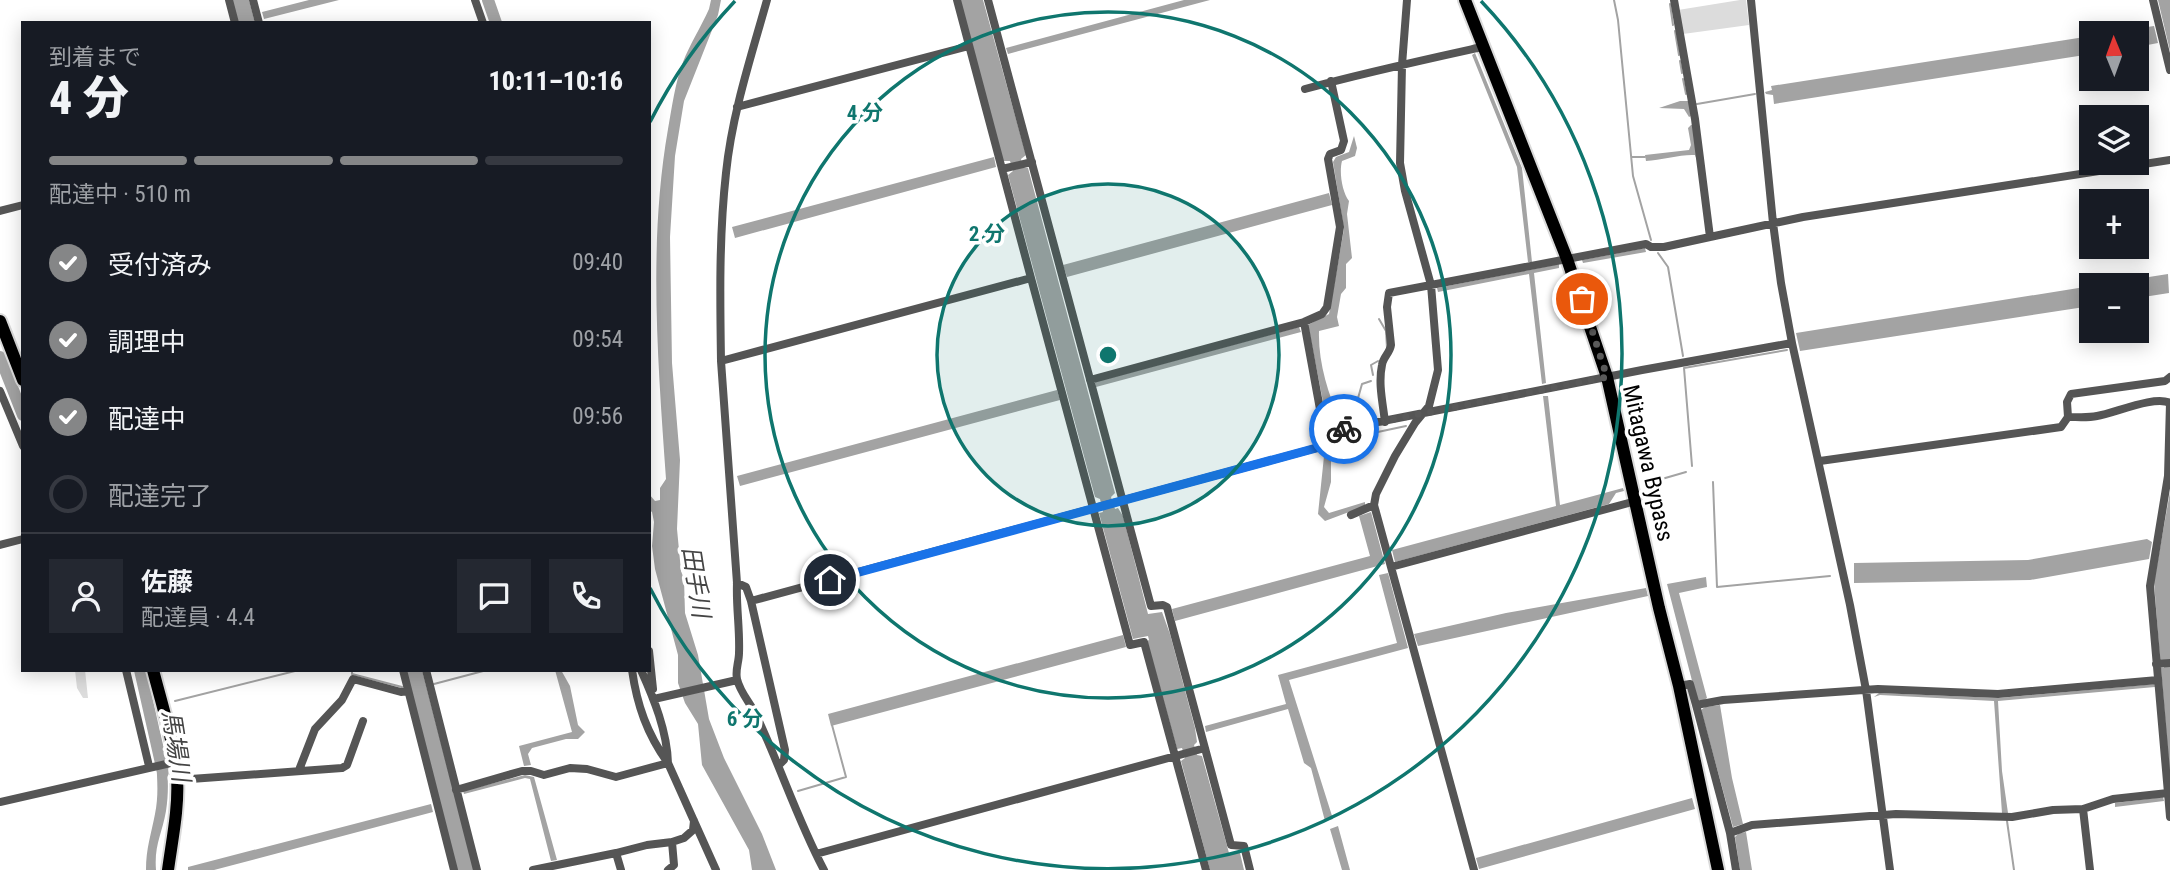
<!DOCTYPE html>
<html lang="ja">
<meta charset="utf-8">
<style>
:root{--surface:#171b24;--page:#242831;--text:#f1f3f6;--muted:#9ea1a6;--line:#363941;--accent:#858687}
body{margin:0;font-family:"Roboto Condensed","Noto Sans JP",sans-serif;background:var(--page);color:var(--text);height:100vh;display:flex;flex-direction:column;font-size:26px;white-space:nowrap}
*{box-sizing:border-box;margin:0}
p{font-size:23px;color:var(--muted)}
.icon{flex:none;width:38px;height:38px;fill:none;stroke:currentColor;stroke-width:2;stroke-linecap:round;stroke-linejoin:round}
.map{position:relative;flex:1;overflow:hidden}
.side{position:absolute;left:21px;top:21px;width:630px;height:651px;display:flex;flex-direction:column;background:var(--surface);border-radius:0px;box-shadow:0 4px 18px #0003}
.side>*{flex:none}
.needle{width:46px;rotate:359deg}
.controls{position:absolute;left:2079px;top:21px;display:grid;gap:14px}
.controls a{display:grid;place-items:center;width:70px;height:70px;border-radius:0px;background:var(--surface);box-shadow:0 4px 18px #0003;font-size:35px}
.pin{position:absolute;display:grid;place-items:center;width:60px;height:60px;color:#fff;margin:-30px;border:4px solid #fff;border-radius:50%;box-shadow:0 2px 7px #0007}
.courier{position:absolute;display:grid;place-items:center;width:70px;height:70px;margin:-35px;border:5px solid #1a73e8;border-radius:50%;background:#fff;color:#222;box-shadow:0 2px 9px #0007}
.summary em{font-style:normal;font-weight:800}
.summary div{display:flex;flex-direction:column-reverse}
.summary{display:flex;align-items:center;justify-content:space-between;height:119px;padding:0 28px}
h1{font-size:46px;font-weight:800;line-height:52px}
.bar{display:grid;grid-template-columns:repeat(4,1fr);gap:10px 7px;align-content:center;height:84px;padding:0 28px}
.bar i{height:9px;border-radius:5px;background:var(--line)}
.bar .active{background:var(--accent)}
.bar p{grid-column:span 4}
.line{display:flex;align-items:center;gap:18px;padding:0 28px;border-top:2px solid var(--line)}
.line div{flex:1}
.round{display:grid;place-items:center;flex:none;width:74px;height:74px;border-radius:0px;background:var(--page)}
ol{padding:0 28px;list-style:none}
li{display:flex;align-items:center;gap:21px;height:77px}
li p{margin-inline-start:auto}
li .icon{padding:7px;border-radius:50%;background:var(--accent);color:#fff;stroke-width:4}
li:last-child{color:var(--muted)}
li i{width:38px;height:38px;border:4px solid var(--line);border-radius:50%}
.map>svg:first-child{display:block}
.green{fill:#dcdcdc}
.water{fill:#a3a3a3}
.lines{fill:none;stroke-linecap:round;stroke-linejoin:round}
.stream{stroke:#a3a3a3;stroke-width:2}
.river{stroke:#a3a3a3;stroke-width:12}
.highway-casing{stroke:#dbdbdb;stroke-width:16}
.minor{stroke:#555;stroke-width:8}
.highway{stroke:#000;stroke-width:12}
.done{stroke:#595959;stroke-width:7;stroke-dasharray:0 12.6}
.route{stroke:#1a73e8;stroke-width:9}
.ring{fill:none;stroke:#0f766e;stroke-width:3.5}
.labels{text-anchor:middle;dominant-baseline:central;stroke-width:7;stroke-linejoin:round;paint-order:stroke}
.street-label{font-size:23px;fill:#000;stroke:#fff}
.water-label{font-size:24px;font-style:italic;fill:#444;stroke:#fff}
.centre{fill:#0f766e;stroke:#fff;stroke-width:3.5}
.ring-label{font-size:21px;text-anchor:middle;font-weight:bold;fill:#0f766e;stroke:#fff;stroke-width:7;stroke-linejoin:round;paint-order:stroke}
</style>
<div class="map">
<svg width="2170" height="870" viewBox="0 0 2170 870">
<rect width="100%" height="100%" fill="#fff"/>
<path class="green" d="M1740,0H1746L1749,25L1683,34L1678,10Z
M75,670H85L88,698H83L77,688Z"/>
<path class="water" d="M232,0H249L255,23H238Z
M309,0H339L264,19L262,12Z
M711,0H721L718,15L684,101L675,156L670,237L672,363L680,460L677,529L681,571L684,579L685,613L698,655L709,719L724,758L762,834L776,870H752L749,850L702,765L698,724L685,703L678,683V655L655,569L652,546L654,522L652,512L649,510V494L655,501L660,500V488L666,479C658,363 648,244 668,129C672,107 675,83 683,62C690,44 701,27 709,9Z
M960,0H983L1026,155L1021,159L1023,168H1028L1115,493L1111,497L1115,509L1118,508L1123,516L1148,614L1162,612L1170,634L1195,728L1197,742L1194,745L1197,755L1202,756L1229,853H1240L1244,870H1210L1181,761L1185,758L1182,748L1177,749L1147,641L1149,640L1148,636L1133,639L1099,513L1103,512L1100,499L1095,497L1008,175L1013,171L1010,161H1003Z
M1184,0H1210L1008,54L1006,48Z
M2158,0H2170V51Z
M2154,26L2158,43L2137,47V33H2107Z
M2091,36V54L1774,104L1773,95L1766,94L1765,92L1772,90L1771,86Z
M1475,53L1522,168L1532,262H1528L1517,167L1472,55Z
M1680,101H1689L1691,116L1689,117L1684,109L1659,108Z
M1691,125H1693L1698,163L1695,155C1682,154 1661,160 1646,161L1645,155L1689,150L1691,145L1688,128Z
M1354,136L1357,148L1355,156L1342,161C1339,172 1342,192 1349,201L1347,214L1352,258L1346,264V288L1341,294L1337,317L1339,326L1319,331C1318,362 1328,393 1340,421L1347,423L1328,427L1308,325L1329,314L1344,229L1333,162L1336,157L1349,152Z
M994,157L996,167L735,238L732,227Z
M1329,193L1332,205L1067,277L1063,265Z
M1645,248L1646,252L1583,263L1582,260Z
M1559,264V268L1534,273L1546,383L1542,384L1529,274L1438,292L1437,288Z
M2168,274L2169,293L2137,298V285H2098Z
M2091,286V306L1800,351L1796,333Z
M1299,327L1301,332L1096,387L1095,382Z
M1057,390L1060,400L740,486L737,476Z
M1543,396H1548L1560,505L1623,488L1624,491L1616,493L1609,504L1395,562L1392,550L1556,506Z
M1336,435L1331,450V482L1324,507L1329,513L1365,502V506L1325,521L1318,514L1326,437Z
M2170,492V779L2161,668H2164L2163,660H2160L2154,582Z
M1371,512L1385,564L1175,621L1172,609L1370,556L1359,516Z
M2147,539L2152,542L2149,559L2030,580L1854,583V563L2028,560Z
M1388,573L1408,648L1289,680L1333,819L1325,821L1311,768L1304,763L1288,709L1206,732L1205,726L1286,704L1278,675L1397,643L1379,575Z
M1706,577L1707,587L1679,593L1707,698L1703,701L1697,700L1667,584Z
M1646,588L1648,596L1418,646L1414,634L1506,613Z
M1123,635L1126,647L831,726L828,714Z
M406,670H422L474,870H457Z
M555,670H561L570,686L578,725L585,732L578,739H566L532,748L528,754L531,765L524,766L519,746L572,732Z
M2155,684V687L1998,701L2002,771L2008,813H2002L1994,701L1880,695L1874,697L1879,693L1999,698Z
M1720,705L1732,778L1743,824L1733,827L1701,710L1705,707Z
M166,756C168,775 169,792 166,811C162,834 154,845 156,870H146C146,848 151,835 155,814C159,795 157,777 156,758Z
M525,775L534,777L557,860L551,861L530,779L525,778L464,794L463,791Z
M2163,797L2164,801L2115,807V803Z
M1692,798L1695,809L1479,869L1476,858Z
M431,804L433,812L214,870H188V867Z
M1338,826L1350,870H1342L1330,829Z
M1746,832L1752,870H1740L1735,837L1739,833Z"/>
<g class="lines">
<path class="stream" d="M1614,0L1618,20L1633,176L1651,240
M1670,4L1673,25
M1675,31L1679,55
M1680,61L1682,73
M1683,79L1686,94
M1697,104L1755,94
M1632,157H1645
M1658,253L1668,267L1683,356
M1379,319L1386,331L1387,348
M1373,375L1371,365L1378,361
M1353,416L1362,384L1371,381
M1355,431L1359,436L1406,426
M1692,466L1684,368L1787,350
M1713,482L1717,587L1830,576
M1648,483L1686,472
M352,670V674L402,687
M434,684L487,670
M175,701L299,670
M798,791L846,777L832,725
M2007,821L2014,870"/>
<path class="river" d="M488,0L496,23
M0,357L23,415
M140,670L163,772"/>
<defs>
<path id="highway" d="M1465,0L1567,259L1607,377L1659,608L1679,686L1718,870
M0,321L23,380
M153,670C162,705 174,742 177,777C179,808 172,840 168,870"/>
</defs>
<use href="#highway" class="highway-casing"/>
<path class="minor" d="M229,0L235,23
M253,0L259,23
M475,0L483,23
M957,0L1002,169
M988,0L1151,606L1163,605L1167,607L1231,845L1244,846L1250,870
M1407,0L1402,65L1400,163L1405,191L1431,285L1438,370L1429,406L1415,423L1395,456L1376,494L1374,505L1474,870
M1674,0L1695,119L1710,237L1803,217L2170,160
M1751,0L1773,223L1781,283L1792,343L1850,605L1866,690L1890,870
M2153,0L2170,70
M1305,89C1363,73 1423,60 1482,47
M737,107L969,46
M0,211L23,205
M1031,278L1130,645L1144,642L1206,870
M1304,322L1322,420V433
M721,361C720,298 719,236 726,173C732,114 751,57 767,0
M1090,380L1304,322L1322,314L1327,307L1340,227L1328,159L1330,154L1341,150L1344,141L1331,81
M0,391L23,446
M1385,422C1383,404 1378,384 1382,365C1383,357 1390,353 1391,345L1387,307L1389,293L1646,244L1651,247H1664L1710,237
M1820,461L2061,427L2068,417L2067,402L2071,394L2165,381L2170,377
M1351,515L1374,505
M0,545L23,539
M1391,567L1636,501
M737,583L746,587L751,601L785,750L784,760L779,765
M751,601L1320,447L1322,433L1642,370L1792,343
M649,651L653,689
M2156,664L2170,663
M126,670L149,766
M403,670L454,870
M426,670L477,870
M641,670C654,699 667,731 668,763L716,870
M1679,686L1690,684L1696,705L1723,700L1878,689L1998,694L2158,680
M654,699L737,680
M1696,705L1730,833
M299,770L315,729L342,700L353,679L401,692L408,691
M177,780L342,768L347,765L363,721
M456,790L522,771H531L544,775L570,768L587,769L616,777L668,763C647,734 637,705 632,670
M2168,793L2170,817
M0,802L175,762
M2083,809L2090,870
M816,854L1205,748
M533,870L616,853
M621,870L616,853L647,845L672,842L684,838L693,830L694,821
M668,870L674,865L672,842
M824,870C798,821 781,768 757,717C752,705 740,693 737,679C735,670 739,662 739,653C740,629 736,607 737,583L721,361L1031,278L1002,169L1032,162
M1736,870L1730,833L1752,825L1896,814L2012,817L2053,810L2083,809L2113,799L2168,793L2150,586L2168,476L2170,403C2155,395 2115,413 2097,416C2088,418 2078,417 2068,417"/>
<use href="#highway" class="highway"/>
</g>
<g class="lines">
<path class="done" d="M1344,429L1607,377L1582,299"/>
<path class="route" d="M830,580L1320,447L1322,433L1344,429"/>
</g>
<circle cx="1108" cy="355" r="171" fill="#0f766e" fill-opacity=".12"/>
<g class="ring">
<circle cx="1108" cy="355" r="171"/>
<circle cx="1108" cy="355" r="343"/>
<path d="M650 122A514 514 0 0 1 735 1M1481 1A514 514 0 1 1 650 588"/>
</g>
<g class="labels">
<g class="street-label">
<text transform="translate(1648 463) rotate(77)">Mitagawa Bypass</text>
</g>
<g class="water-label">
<text transform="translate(696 582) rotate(81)">田手川</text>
<text transform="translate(176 746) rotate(81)">馬場川</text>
</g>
</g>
<circle cx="1108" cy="355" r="10" class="centre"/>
<g class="ring-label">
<text x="865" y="120">4 分</text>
<text x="987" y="241">2 分</text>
<text x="745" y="726">6 分</text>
</g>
</svg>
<div class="controls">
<a><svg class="needle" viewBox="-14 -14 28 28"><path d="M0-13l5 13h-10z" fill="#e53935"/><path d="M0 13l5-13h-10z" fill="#9ea1a6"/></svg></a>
<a><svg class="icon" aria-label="layers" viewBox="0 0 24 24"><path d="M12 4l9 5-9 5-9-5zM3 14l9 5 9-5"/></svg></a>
<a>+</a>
<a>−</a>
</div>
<div class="pin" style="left:1582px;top:299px;background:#ea580c"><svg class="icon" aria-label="bag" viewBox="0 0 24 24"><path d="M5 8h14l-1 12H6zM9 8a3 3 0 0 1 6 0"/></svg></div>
<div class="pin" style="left:830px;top:580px;background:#1f2937"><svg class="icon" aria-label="home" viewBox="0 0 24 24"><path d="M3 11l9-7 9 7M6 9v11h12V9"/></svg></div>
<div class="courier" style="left:1344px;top:429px"><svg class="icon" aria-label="bike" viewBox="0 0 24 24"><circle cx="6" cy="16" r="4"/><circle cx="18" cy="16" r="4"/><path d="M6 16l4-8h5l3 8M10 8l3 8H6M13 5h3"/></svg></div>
<section class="side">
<div class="summary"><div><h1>4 分</h1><p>到着まで</p></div><em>10:11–10:16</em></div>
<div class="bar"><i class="active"></i><i class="active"></i><i class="active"></i><i></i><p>配達中 · 510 m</p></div>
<ol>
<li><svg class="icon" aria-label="check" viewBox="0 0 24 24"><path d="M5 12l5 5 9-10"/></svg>受付済み<p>09:40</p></li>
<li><svg class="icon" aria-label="check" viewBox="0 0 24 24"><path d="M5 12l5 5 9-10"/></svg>調理中<p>09:54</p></li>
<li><svg class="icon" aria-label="check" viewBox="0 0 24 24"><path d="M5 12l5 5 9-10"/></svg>配達中<p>09:56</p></li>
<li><i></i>配達完了</li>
</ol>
<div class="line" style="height:126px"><a class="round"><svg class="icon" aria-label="person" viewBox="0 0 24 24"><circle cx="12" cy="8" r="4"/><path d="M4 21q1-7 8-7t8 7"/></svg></a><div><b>佐藤</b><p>配達員 · 4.4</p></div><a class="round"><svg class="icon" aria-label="chat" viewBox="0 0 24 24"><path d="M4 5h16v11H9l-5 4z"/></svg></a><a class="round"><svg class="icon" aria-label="phone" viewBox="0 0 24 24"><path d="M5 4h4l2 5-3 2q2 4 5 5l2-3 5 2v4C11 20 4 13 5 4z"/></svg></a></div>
</section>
</div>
